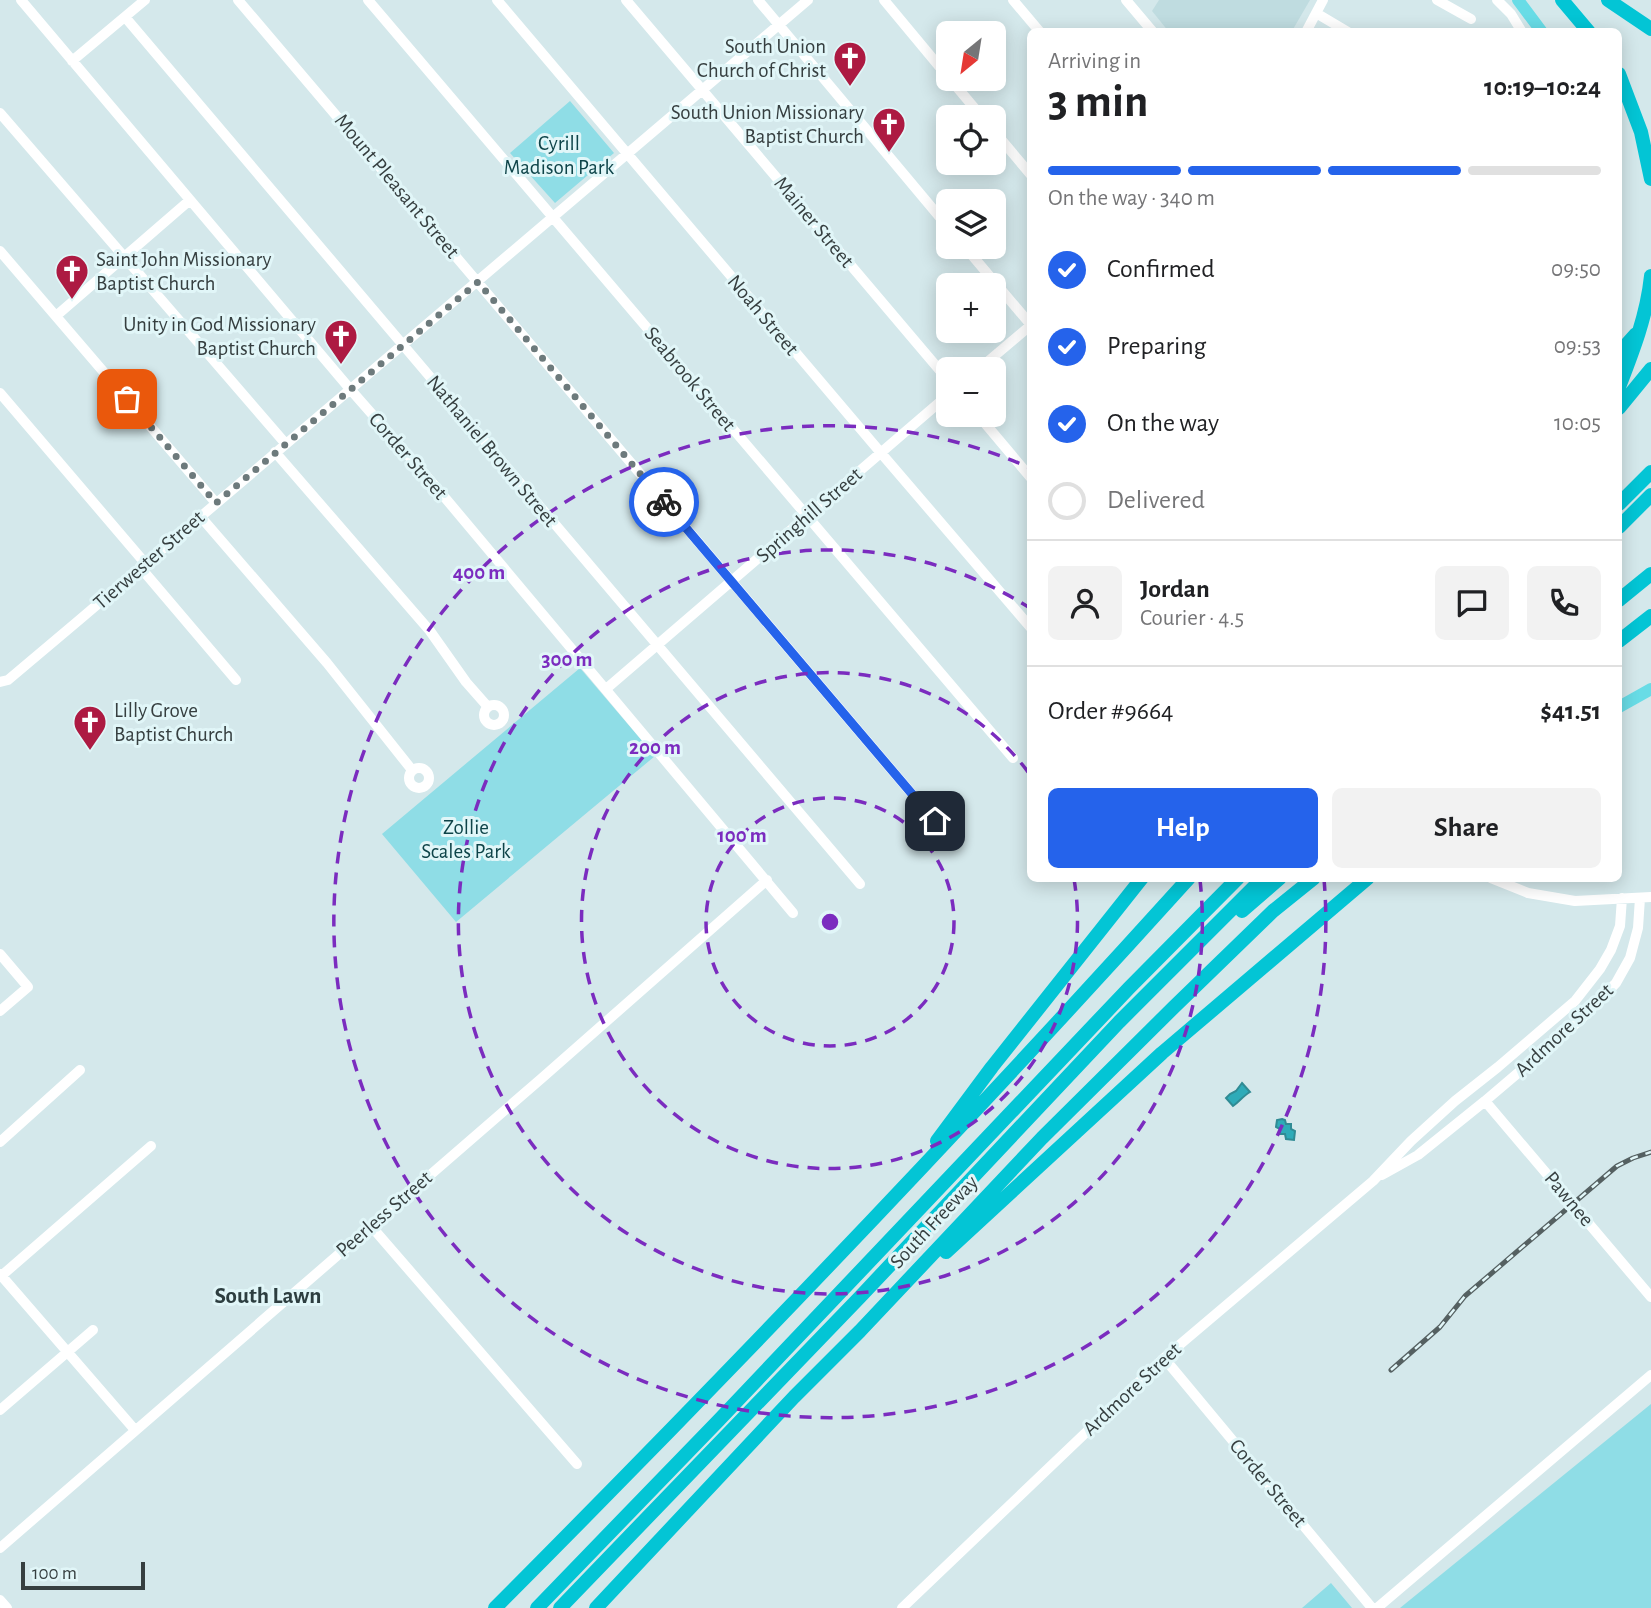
<!DOCTYPE html>
<meta charset="utf-8">
<style>
:root{--surface:#fff;--page:#f2f2f2;--text:#202124;--muted:#757577;--line:#e0e0e0;--accent:#2563eb}
body{margin:0;font-family:"Alegreya Sans",sans-serif;background:var(--page);color:var(--text);height:100vh;display:flex;flex-direction:column;font-size:26px;white-space:nowrap}
*{box-sizing:border-box;margin:0}
p{font-size:23px;color:var(--muted)}
.icon{flex:none;width:38px;height:38px;fill:none;stroke:currentColor;stroke-width:2;stroke-linecap:round;stroke-linejoin:round}
.map{position:relative;flex:1;overflow:hidden}
.panel{position:absolute;left:1027px;top:28px;width:595px;height:854px;display:flex;flex-direction:column;background:var(--surface);border-radius:10px;box-shadow:0 4px 18px #0003}
.panel>*{flex:none}
.needle{width:46px;rotate:210deg}
.tools{position:absolute;left:936px;top:21px;display:grid;gap:14px}
.tools a{display:grid;place-items:center;width:70px;height:70px;border-radius:10px;background:var(--surface);box-shadow:0 4px 18px #0003;font-size:35px}
.scale{position:absolute;left:21px;bottom:18px;width:124px;box-sizing:border-box;padding-left:7px;border:4px solid #363f40;border-top:0;font-size:19px;line-height:24px;white-space:nowrap;color:#363f40;-webkit-text-stroke:5px #e1f6f8;paint-order:stroke}
.pin{position:absolute;display:grid;place-items:center;width:60px;height:60px;color:#fff;margin:-30px;border-radius:14px;box-shadow:0 4px 10px #0006}
.courier{position:absolute;display:grid;place-items:center;width:70px;height:70px;margin:-35px;border:5px solid #2563eb;border-radius:50%;background:#fff;color:#222;box-shadow:0 2px 9px #0007}
.overview em{font-style:normal;font-weight:600}
.overview div{display:flex;flex-direction:column-reverse}
.overview{display:flex;align-items:center;justify-content:space-between;height:119px;padding:0 21px}
h1{font-size:46px;font-weight:600;line-height:52px}
.bar{display:grid;grid-template-columns:repeat(4,1fr);gap:10px 7px;align-content:center;height:84px;padding:0 21px}
.bar i{height:9px;border-radius:5px;background:var(--line)}
.bar .selected{background:var(--accent)}
.bar p{grid-column:span 4}
.line{display:flex;align-items:center;gap:18px;padding:0 21px;border-top:2px solid var(--line)}
.line div{flex:1}
.round{display:grid;place-items:center;flex:none;width:74px;height:74px;border-radius:10px;background:var(--page)}
ol{padding:0 21px;list-style:none}
li{display:flex;align-items:center;gap:21px;height:77px}
li p{margin-inline-start:auto}
li .icon{padding:7px;border-radius:50%;background:var(--accent);color:#fff;stroke-width:4}
li:last-child{color:var(--muted)}
li i{width:38px;height:38px;border:4px solid var(--line);border-radius:50%}
.primary-button{display:flex;gap:14px;margin-top:auto;padding:14px 21px}
.primary-button a{flex:1;height:80px;border-radius:10px;background:var(--accent);color:#fff;font-size:28px;font-weight:600;line-height:80px;text-align:center}
.primary-button a+a{background:var(--page);color:var(--text)}
.map>svg:first-child{display:block}
.built{fill:#bfdce0}
.green{fill:#8fdde6}
.water{fill:#2eabb8;stroke:#308b94;stroke-width:2}
.lines{fill:none;stroke-linecap:round;stroke-linejoin:round}
.minor{stroke:#fff;stroke-width:10}
.major{stroke:#68dce6;stroke-width:12}
.highway{stroke:#03c5d5;stroke-width:14}
.rail-casing{stroke:#556061;stroke-width:5}
.rail{stroke:#e1f6f8;stroke-width:2.5;stroke-dasharray:8;stroke-linecap:butt}
.done{stroke:#6d7a7c;stroke-width:7;stroke-dasharray:0 12.6}
.route{stroke:#2563eb;stroke-width:9}
.ring{fill:none;stroke:#7b2cbf;stroke-width:3.5;stroke-dasharray:12 9}
.labels{text-anchor:middle;dominant-baseline:central;stroke-width:6;stroke-linejoin:round;paint-order:stroke}
.poi-label{font-size:21px;fill:#363f40;stroke:#e1f6f8;text-anchor:end}
.park-label{font-size:21px;fill:#0e4449;stroke:#e1f6f8}
.street-label{font-size:21px;fill:#363f40;stroke:#e1f6f8}
.neighbourhood-label{font-size:23px;font-weight:bold;fill:#2d3e40;stroke:#e1f6f8}
.centre{fill:#7b2cbf;stroke:#e1f6f8;stroke-width:3.5}
.ring-label{font-size:21px;text-anchor:middle;font-weight:bold;fill:#7b2cbf;stroke:#e1f6f8;stroke-width:6;stroke-linejoin:round;paint-order:stroke}
</style>
<div class="map">
<svg width="1651" height="1608" viewBox="0 0 1651 1608">
<rect width="100%" height="100%" fill="#d4e8eb"/>
<path class="built" d="M1159,0H1310L1292,31L1169,32L1152,11Z"/>
<path class="green" d="M570,101L614,153L555,203L510,153Z
M580,668L655,756L456,922L382,834Z
M1651,1404V1608H1400Z
M1331,1583L1352,1608H1302Z"/>
<path class="water" d="M1242,1083L1250,1092C1243,1096 1239,1102 1233,1106L1226,1098L1230,1094L1236,1091Z
M1282,1119L1285,1120L1286,1124H1291V1129L1295,1131L1294,1140L1286,1139L1285,1134H1280V1129L1276,1127L1277,1120Z"/>
<g class="lines">
<path class="minor" d="M21,0L350,389L436,487L793,913
M238,0L935,821
M368,0L1013,758
M497,0L881,453L1031,628
M626,0L948,380
M758,0L948,227
M884,0L948,77
M1013,0L1040,32
M1126,0L1153,32
M1437,0L1471,19
M1497,0L1511,14L1522,32
M1316,13L1348,32
M125,17L860,884
M1306,32L1323,0
M72,61L145,0
M950,79L982,117
M0,113L285,443
M994,131L1031,175
M965,247L1031,325L979,369
M0,251L216,503
M56,316L190,200
M0,393L145,563
M978,415L1031,478
M275,452L430,631L466,682L488,707
M200,516L327,663L412,770
M140,567L236,680
M0,682L8,680L78,621L808,0
M606,689L948,395
M484 715a10 10 0 1 1 20 0a10 10 0 1 1-20 0Z
M409 778a10 10 0 1 1 20 0a10 10 0 1 1-20 0Z
M1491,878L1528,893L1575,901L1651,897
M0,954L28,987L0,1011
M1485,1101L1651,1297
M0,1142L80,1070
M1382,1175L1418,1155L1485,1101L1579,1021L1616,983L1630,958L1638,928L1640,898
M371,1226L577,1464
M0,1274L135,1430
M0,1277L151,1146
M1164,1358L1372,1608
M0,1410L93,1330
M0,1548L542,1078L767,880
M0,1600L7,1608
M902,1608L1164,1358L1373,1181L1411,1141L1455,1101L1498,1067L1575,1001L1600,969L1611,950L1620,926L1622,898
M1377,1608L1651,1375"/>
<path class="major" d="M1518,0L1542,32
M1619,707L1651,689"/>
<path class="highway" d="M1562,0L1589,32
M1608,0L1651,29
M1619,74L1641,132L1651,179
M1619,353L1636,334
M1619,387C1633,351 1647,315 1651,276
M1619,408L1651,369
M1619,504L1651,472
M1619,527L1651,495
M1619,600L1651,574
M1619,641L1651,616
M1242,911L1280,878
M937,1141L992,1067L1142,878
M946,1252L1162,1053L1368,878
M495,1608C732,1370 964,1127 1189,878
M537,1608L719,1420L1129,988L1238,878
M560,1608L860,1297L1119,1022L1263,878
M596,1608L794,1397L860,1331L1042,1138L1174,1007L1273,911L1314,878"/>
<defs>
<path id="rail" d="M1391,1370L1440,1327L1465,1296L1617,1166L1633,1158L1651,1152"/>
</defs>
<use href="#rail" class="rail-casing"/>
<use href="#rail" class="rail"/>
</g>
<g class="lines">
<path class="done" d="M127,399L216,503L478,282L664,502"/>
<path class="route" d="M664,502L935,821"/>
</g>
<g class="ring">
<circle cx="830" cy="922" r="124"/>
<path d="M1074 879A248 248 0 1 1 1031 776"/>
<path d="M1200 880A372 372 0 1 1 1030 608"/>
<path d="M1324 879A496 496 0 1 1 1028 467"/>
</g>
<defs>
<symbol id="church-pin" viewBox="-11 -11 22 30"><path d="M0 17L-7.5 6A9.5 9.5 0 1 1 7.5 6Z" fill="#ad1a42" stroke="#e1f6f8"/><path d="M-1.2-6h2.4v3.5h3.3v2.4h-3.3V6h-2.4V-.1h-3.3v-2.4h3.3Z" fill="#fff"/></symbol>
</defs>
<g fill-rule="evenodd">
<use href="#church-pin" x="831" y="39" width="38" height="52"/>
<use href="#church-pin" x="870" y="105" width="38" height="52"/>
<use href="#church-pin" x="53" y="252" width="38" height="52"/>
<use href="#church-pin" x="322" y="317" width="38" height="52"/>
<use href="#church-pin" x="71" y="703" width="38" height="52"/>
</g>
<g class="labels">
<g class="poi-label">
<text x="826" y="46">South Union<tspan x="826" dy="24">Church of Christ</tspan></text>
<text x="864" y="112">South Union Missionary<tspan x="864" dy="24">Baptist Church</tspan></text>
<text x="96" y="259" text-anchor="start">Saint John Missionary<tspan x="96" dy="24">Baptist Church</tspan></text>
<text x="316" y="324">Unity in God Missionary<tspan x="316" dy="24">Baptist Church</tspan></text>
<text x="114" y="710" text-anchor="start">Lilly Grove<tspan x="114" dy="24">Baptist Church</tspan></text>
</g>
<g class="park-label">
<text x="559" y="143">Cyrill<tspan x="559" dy="24">Madison Park</tspan></text>
<text x="466" y="827">Zollie<tspan x="466" dy="24">Scales Park</tspan></text>
</g>
<g class="street-label">
<text transform="translate(397 186) rotate(50)">Mount Pleasant Street</text>
<text transform="translate(814 222) rotate(50)">Mainer Street</text>
<text transform="translate(763 315) rotate(50)">Noah Street</text>
<text transform="translate(690 379) rotate(50)">Seabrook Street</text>
<text transform="translate(492 451) rotate(50)">Nathaniel Brown Street</text>
<text transform="translate(408 456) rotate(49)">Corder Street</text>
<text transform="translate(809 515) rotate(-41)">Springhill Street</text>
<text transform="translate(149 560) rotate(-41)">Tierwester Street</text>
<text transform="translate(1564 1030) rotate(-43)">Ardmore Street</text>
<text transform="translate(1569 1199) rotate(50)">Pawnee</text>
<text transform="translate(384 1214) rotate(-41)">Peerless Street</text>
<text transform="translate(934 1222) rotate(-47)">South Freeway</text>
<text transform="translate(1132 1389) rotate(-43)">Ardmore Street</text>
<text transform="translate(1268 1483) rotate(50)">Corder Street</text>
</g>
<g class="neighbourhood-label">
<text x="268" y="1296">South Lawn</text>
</g>
</g>
<circle cx="830" cy="922" r="10" class="centre"/>
<g class="ring-label">
<text x="479" y="579">400 m</text>
<text x="567" y="666">300 m</text>
<text x="655" y="754">200 m</text>
<text x="742" y="842">100 m</text>
</g>
</svg>
<div class="tools">
<a><svg class="needle" viewBox="-14 -14 28 28"><path d="M0-13l5 13h-10z" fill="#e53935"/><path d="M0 13l5-13h-10z" fill="#757577"/></svg></a>
<a><svg class="icon" aria-label="locate" viewBox="0 0 24 24"><circle cx="12" cy="12" r="6"/><path d="M12 2v4M12 18v4M2 12h4M18 12h4"/></svg></a>
<a><svg class="icon" aria-label="layers" viewBox="0 0 24 24"><path d="M12 4l9 5-9 5-9-5zM3 14l9 5 9-5"/></svg></a>
<a>+</a>
<a>−</a>
</div>
<div class="scale">100 m</div>
<div class="pin" style="left:127px;top:399px;background:#ea580c"><svg class="icon" aria-label="bag" viewBox="0 0 24 24"><path d="M5 8h14l-1 12H6zM9 8a3 3 0 0 1 6 0"/></svg></div>
<div class="pin" style="left:935px;top:821px;background:#1f2937"><svg class="icon" aria-label="home" viewBox="0 0 24 24"><path d="M3 11l9-7 9 7M6 9v11h12V9"/></svg></div>
<div class="courier" style="left:664px;top:502px"><svg class="icon" aria-label="bike" viewBox="0 0 24 24"><circle cx="6" cy="16" r="4"/><circle cx="18" cy="16" r="4"/><path d="M6 16l4-8h5l3 8M10 8l3 8H6M13 5h3"/></svg></div>
<section class="panel">
<div class="overview"><div><h1>3 min</h1><p>Arriving in</p></div><em>10:19–10:24</em></div>
<div class="bar"><i class="selected"></i><i class="selected"></i><i class="selected"></i><i></i><p>On the way · 340 m</p></div>
<ol>
<li><svg class="icon" aria-label="check" viewBox="0 0 24 24"><path d="M5 12l5 5 9-10"/></svg>Confirmed<p>09:50</p></li>
<li><svg class="icon" aria-label="check" viewBox="0 0 24 24"><path d="M5 12l5 5 9-10"/></svg>Preparing<p>09:53</p></li>
<li><svg class="icon" aria-label="check" viewBox="0 0 24 24"><path d="M5 12l5 5 9-10"/></svg>On the way<p>10:05</p></li>
<li><i></i>Delivered</li>
</ol>
<div class="line" style="height:126px"><a class="round"><svg class="icon" aria-label="person" viewBox="0 0 24 24"><circle cx="12" cy="8" r="4"/><path d="M4 21q1-7 8-7t8 7"/></svg></a><div><b>Jordan</b><p>Courier · 4.5</p></div><a class="round"><svg class="icon" aria-label="chat" viewBox="0 0 24 24"><path d="M4 5h16v11H9l-5 4z"/></svg></a><a class="round"><svg class="icon" aria-label="phone" viewBox="0 0 24 24"><path d="M5 4h4l2 5-3 2q2 4 5 5l2-3 5 2v4C11 20 4 13 5 4z"/></svg></a></div>
<div class="line" style="height:91px"><div>Order #9664</div><b>$41.51</b></div>
<div class="primary-button"><a>Help</a><a>Share</a></div>
</section>
</div>
